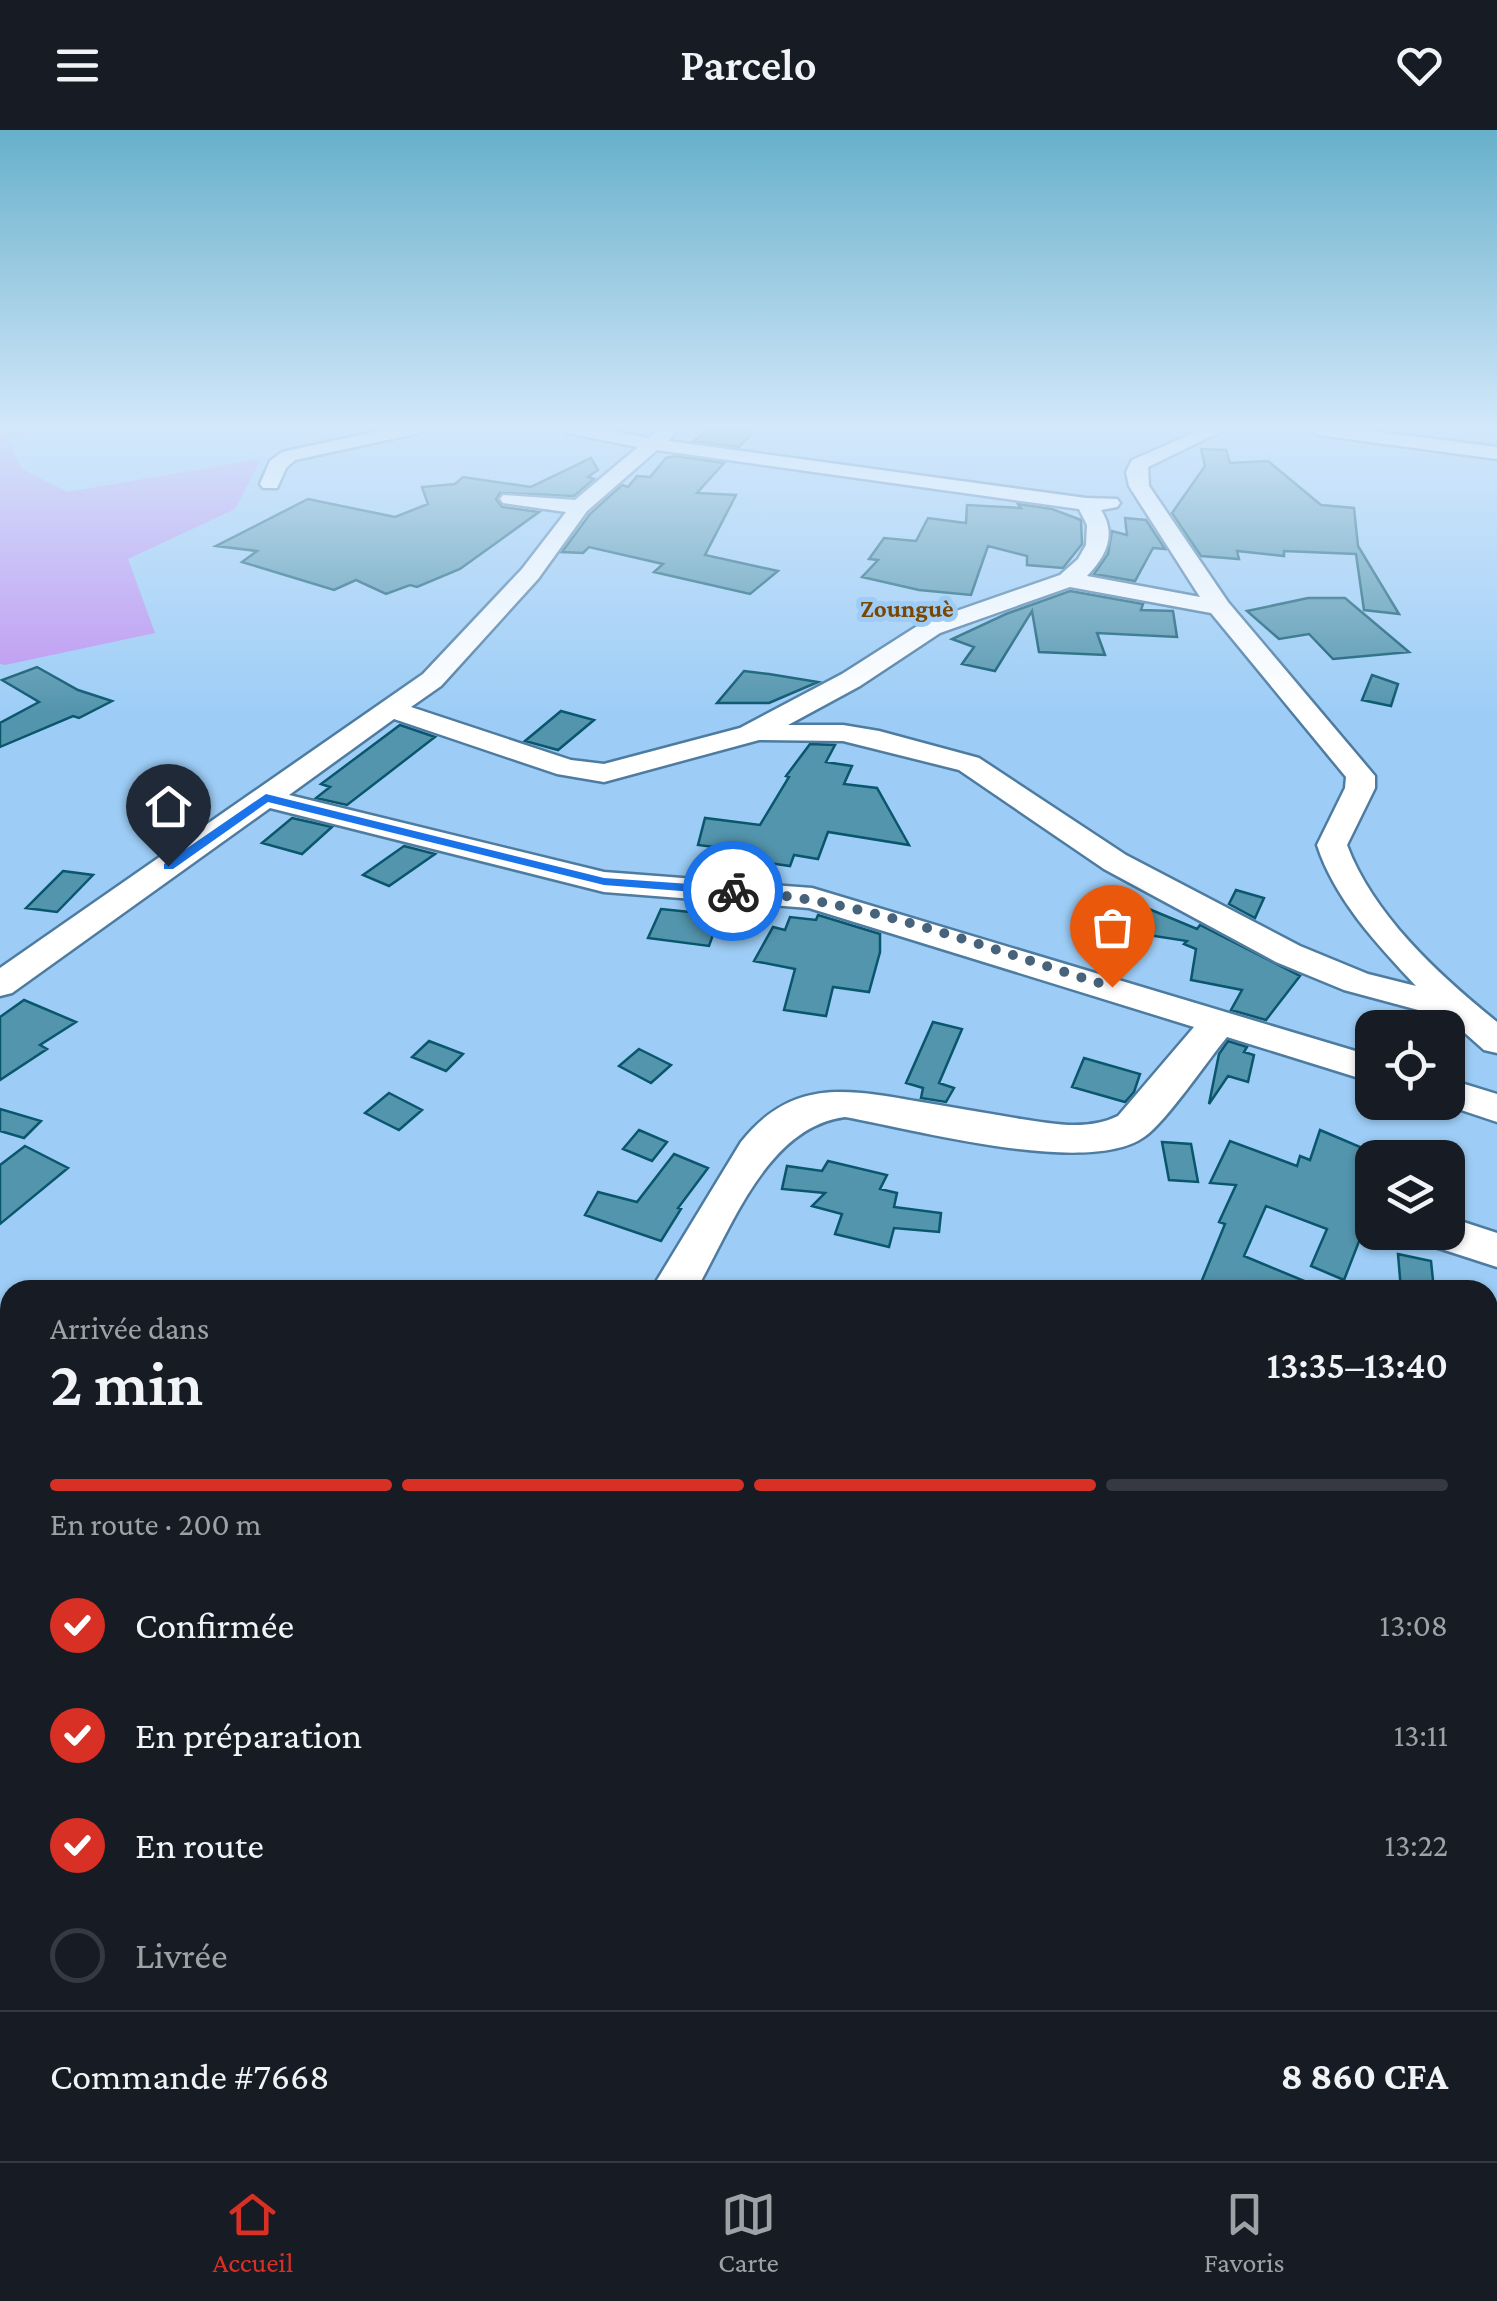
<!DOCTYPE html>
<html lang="fr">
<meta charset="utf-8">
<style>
:root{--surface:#171b24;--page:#242831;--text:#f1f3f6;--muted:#9ea1a6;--line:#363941;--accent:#d93025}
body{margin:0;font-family:"Crimson Pro",serif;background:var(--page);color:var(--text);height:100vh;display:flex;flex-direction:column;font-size:38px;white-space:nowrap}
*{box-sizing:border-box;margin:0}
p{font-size:32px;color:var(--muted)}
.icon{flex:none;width:55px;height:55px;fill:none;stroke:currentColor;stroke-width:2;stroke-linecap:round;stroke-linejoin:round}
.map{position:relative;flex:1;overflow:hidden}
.details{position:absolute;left:0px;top:1150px;width:1498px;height:882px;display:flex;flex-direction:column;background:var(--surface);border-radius:30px 30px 0 0;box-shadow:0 2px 8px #0004}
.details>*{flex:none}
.fabs{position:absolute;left:1355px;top:880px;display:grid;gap:20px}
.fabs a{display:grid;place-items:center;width:110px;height:110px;border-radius:20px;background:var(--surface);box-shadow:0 2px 8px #0004;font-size:50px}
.pin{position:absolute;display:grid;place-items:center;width:85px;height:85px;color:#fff;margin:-102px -42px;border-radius:50% 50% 50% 0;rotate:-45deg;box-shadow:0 0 10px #0007}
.pin .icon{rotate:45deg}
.courier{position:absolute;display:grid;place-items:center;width:100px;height:100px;margin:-50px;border:8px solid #1a73e8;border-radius:50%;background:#fff;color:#222;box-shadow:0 2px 12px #0007}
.headline em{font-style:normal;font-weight:600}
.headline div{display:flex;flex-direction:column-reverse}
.headline{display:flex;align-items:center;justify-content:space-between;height:170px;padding:0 50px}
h1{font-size:65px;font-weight:600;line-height:75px}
.bar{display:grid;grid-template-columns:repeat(4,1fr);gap:15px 10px;align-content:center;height:120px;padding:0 50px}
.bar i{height:12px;border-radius:8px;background:var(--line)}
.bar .active{background:var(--accent)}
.bar p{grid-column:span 4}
.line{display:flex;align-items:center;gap:25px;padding:0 50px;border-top:2px solid var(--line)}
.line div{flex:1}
ol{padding:0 50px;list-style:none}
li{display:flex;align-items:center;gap:30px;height:110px}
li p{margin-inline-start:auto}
li .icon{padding:10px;border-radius:50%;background:var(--accent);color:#fff;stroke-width:4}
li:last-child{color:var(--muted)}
li i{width:55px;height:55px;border:5px solid var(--line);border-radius:50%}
header{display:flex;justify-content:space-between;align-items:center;height:130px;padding:0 50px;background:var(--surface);font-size:45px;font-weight:600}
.tabs{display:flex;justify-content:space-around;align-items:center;height:140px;border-top:2px solid var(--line);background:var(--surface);font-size:28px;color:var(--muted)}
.tabs a{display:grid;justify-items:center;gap:5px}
.tabs .active{color:var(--accent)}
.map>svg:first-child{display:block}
.green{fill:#be93f1}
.building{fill:#5395ad;stroke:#09566d;stroke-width:2.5}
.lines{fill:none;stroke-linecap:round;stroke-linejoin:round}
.minor-casing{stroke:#4e7ca1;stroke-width:5}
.minor{fill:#fff;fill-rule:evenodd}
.route{fill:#1a73e8}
.done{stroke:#46637b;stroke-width:10;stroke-dasharray:0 18}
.labels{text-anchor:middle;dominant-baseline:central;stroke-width:10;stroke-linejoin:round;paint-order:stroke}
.far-quarter-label{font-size:25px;font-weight:bold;fill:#7a4702;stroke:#9dcdf6}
</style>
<header><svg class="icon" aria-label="menu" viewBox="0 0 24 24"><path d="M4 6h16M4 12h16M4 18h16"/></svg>Parcelo<svg class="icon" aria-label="heart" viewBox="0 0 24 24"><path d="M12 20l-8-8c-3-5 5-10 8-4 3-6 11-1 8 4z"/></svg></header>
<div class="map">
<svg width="1497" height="2031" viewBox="0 0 1497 2031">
<rect width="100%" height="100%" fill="#9dcdf6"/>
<path class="green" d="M0,299H58L8,310L22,339L67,362L261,329L235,379L128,429L155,503L5,535L0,534Z"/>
<path class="building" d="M709,299H756L739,317L694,311Z
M1201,319L1226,320L1230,333L1268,331L1321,375L1354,378L1358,416L1399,484L1364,480L1356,424L1284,421V426L1237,421L1239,429L1201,426L1172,383L1205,336Z
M675,326L724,333L697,363L736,365L705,425L778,441L750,464L654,442L663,434L589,417L583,423L562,422L590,384L622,355L628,357L637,346L650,347L666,328Z
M591,328L598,340L588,347L594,349L574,366L500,363L496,369L502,377L539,382L460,439L417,457L410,455L386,464L356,450L334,460L242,432L257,421L216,416L308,369L395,387L428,374L422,357L455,354L463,347L531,357Z
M1018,374L1052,379L1081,390L1082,414L1063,438L1027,435V426L988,416L971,465L919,460L862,447L878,430L869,429L884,408L916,411L928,388L966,393L967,375L1021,378Z
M1125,388L1146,390L1165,419L1153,418L1135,451L1094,444L1108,424L1112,401L1127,405Z
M1070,461L1143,474L1141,480L1173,481L1177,507L1097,503L1105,525L1039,522L1032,481L995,541L962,534L974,517L952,509L1006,484Z
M1308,468H1345L1409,522L1333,529L1309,504L1279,509L1247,481Z
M37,537L78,560L112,571L79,588L73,586L0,617V593L39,572L2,550Z
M744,541L769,544L818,552L769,573H717Z
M1372,545L1398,554L1391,576L1362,570Z
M561,581L594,590L558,620L525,611Z
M400,595L435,607L347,675L316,668L330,657L321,654Z
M810,614L835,615L826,632L852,636L844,654L877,658L909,715L828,702L818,729L794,725L790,736L718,726L722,718L698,715L705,688L760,695L789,647L786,646Z
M292,688L332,697L302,724L262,713Z
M404,716L435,724L389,756L363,745Z
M63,741L93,745L57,782L26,778Z
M1236,760L1264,768L1255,788L1229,774Z
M661,779L720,785L709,816L648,808Z
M1149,779L1197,799L1200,795L1300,846L1266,890L1231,880L1242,860L1191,850L1196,819L1184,814L1187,811L1148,805Z
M818,785L880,804V822L869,862L833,857L826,886L784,880L795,839L754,831L773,797L785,800L790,787L816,790Z
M1099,791L1134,797L1131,824L1094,818Z
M24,870L76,892L40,915L47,919L0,950V887Z
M933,892L962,899L939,953L954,958L946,972L921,968L923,958L906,953Z
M429,911L463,924L446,941L412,927Z
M1228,911L1247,917L1244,922L1254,925L1248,952L1228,946L1209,974L1219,924Z
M639,919L671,935L651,953L619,936Z
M1084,928L1140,944L1134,962L1125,972L1072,957Z
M389,963L422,980L399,1000L365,983Z
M0,979L41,991L24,1008L0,1001Z
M639,1000L667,1012L652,1031L623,1019Z
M1320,1000L1372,1022V1078L1344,1150L1311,1136L1327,1099L1266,1076L1244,1126L1326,1160H1198L1225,1094L1219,1092L1236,1055L1210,1053L1230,1011L1297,1036L1300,1026L1310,1030Z
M1162,1012L1191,1014L1198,1052L1169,1050Z
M25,1016L68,1038L0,1094V1035Z
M674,1024L708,1038L678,1078L681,1079L661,1111L585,1085L598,1062L637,1072Z
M828,1031L887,1045L880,1059L897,1063L894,1077L941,1083L939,1102L894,1098L889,1117L835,1104L842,1084L812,1076L825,1063L782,1059L787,1036L822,1041Z
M1398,1124L1431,1131L1434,1160H1401Z"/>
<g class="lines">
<defs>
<path id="minor" d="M388,299H421L419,303L295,330L286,338L277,358H263L260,354L270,331L282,322Z
M566,299H601L649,308L659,299H679L668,311L1086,368L1117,369L1120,373L1117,377L1101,380C1117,405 1106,426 1087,446L1200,467L1129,356L1126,342L1132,330L1203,299H1226L1148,337L1149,356L1228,472L1375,646V658L1347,715C1373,785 1440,846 1497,892V923L1484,920L1448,888L1344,860L1276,832L1104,739L959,640L843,611L759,610L604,652L557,644L394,589L289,665L604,742L812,758L1372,926V952L1227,907C1207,931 1166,992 1144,1007C1088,1047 913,999 845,987C767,997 732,1097 696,1160H651L741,1012C791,949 845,959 915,971C950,977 985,983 1021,989C1053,994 1088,1001 1118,986L1194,897L809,778L604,762L270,678L12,863L0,866V838L423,544L522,439L566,382L503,373L500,369L503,365L575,370L638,317L568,303ZM657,320L1079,379L1087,395L1086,415L1078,429L1060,445L922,493L842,544L740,598L604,634L571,630L411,577L441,556L538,449L587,381ZM1070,457L1211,483L1346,647L1345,658L1317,715C1335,770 1377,814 1416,856L1368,844L1300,816L1126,725L979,628L879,601L843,595H788L860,556L940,503Z
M1309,299H1356L1497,317V329L1318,305Z
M1448,949L1497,964V992L1437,972H1448Z
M1448,1087L1497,1103V1137L1426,1114L1420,1102H1448Z
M284,2022H355L351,2031H281Z"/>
</defs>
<use href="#minor" class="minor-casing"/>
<use href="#minor" class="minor"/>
</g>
<linearGradient id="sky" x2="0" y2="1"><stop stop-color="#67b0ca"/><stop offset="0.51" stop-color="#d3e8fb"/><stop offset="1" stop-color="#d3e8fb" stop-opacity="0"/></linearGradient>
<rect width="1497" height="583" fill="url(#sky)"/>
<path class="route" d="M266,664L604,748L733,757L740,761L733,765L604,755L268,672L173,739H164V734Z"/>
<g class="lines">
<path class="done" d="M733,761C863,768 988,819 1112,857"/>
</g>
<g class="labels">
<g class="far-quarter-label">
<text x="907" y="478">Zounguè</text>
</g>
</g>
</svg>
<div class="fabs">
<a><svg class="icon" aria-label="locate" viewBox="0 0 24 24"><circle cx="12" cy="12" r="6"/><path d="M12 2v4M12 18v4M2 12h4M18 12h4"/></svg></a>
<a><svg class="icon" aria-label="layers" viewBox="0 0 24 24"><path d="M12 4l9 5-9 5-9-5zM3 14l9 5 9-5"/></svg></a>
</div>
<div class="pin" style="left:1112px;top:857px;background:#ea580c"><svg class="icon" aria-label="bag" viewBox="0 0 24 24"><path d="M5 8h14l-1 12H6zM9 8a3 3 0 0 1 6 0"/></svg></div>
<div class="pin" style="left:168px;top:736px;background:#1f2937"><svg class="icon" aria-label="home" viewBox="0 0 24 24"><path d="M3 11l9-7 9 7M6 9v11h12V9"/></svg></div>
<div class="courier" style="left:733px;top:761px"><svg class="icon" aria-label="bike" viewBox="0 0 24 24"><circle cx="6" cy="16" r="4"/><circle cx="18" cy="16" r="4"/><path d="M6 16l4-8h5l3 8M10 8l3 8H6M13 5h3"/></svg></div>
<section class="details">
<div class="headline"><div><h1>2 min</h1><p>Arrivée dans</p></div><em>13:35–13:40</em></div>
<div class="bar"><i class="active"></i><i class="active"></i><i class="active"></i><i></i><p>En route · 200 m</p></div>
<ol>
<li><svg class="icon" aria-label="check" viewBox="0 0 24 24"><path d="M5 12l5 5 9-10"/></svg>Confirmée<p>13:08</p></li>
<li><svg class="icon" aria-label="check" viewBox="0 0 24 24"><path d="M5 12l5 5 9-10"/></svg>En préparation<p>13:11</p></li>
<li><svg class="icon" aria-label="check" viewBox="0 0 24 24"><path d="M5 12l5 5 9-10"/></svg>En route<p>13:22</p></li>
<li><i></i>Livrée</li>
</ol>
<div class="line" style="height:130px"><div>Commande #7668</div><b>8 860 CFA</b></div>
</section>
</div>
<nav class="tabs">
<a class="active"><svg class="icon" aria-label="home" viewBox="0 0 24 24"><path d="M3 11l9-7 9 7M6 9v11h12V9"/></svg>Accueil</a>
<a><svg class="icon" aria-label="map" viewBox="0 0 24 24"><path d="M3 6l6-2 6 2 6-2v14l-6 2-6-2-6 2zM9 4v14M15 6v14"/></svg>Carte</a>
<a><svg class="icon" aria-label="saved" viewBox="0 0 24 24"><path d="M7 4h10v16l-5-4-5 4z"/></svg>Favoris</a>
</nav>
